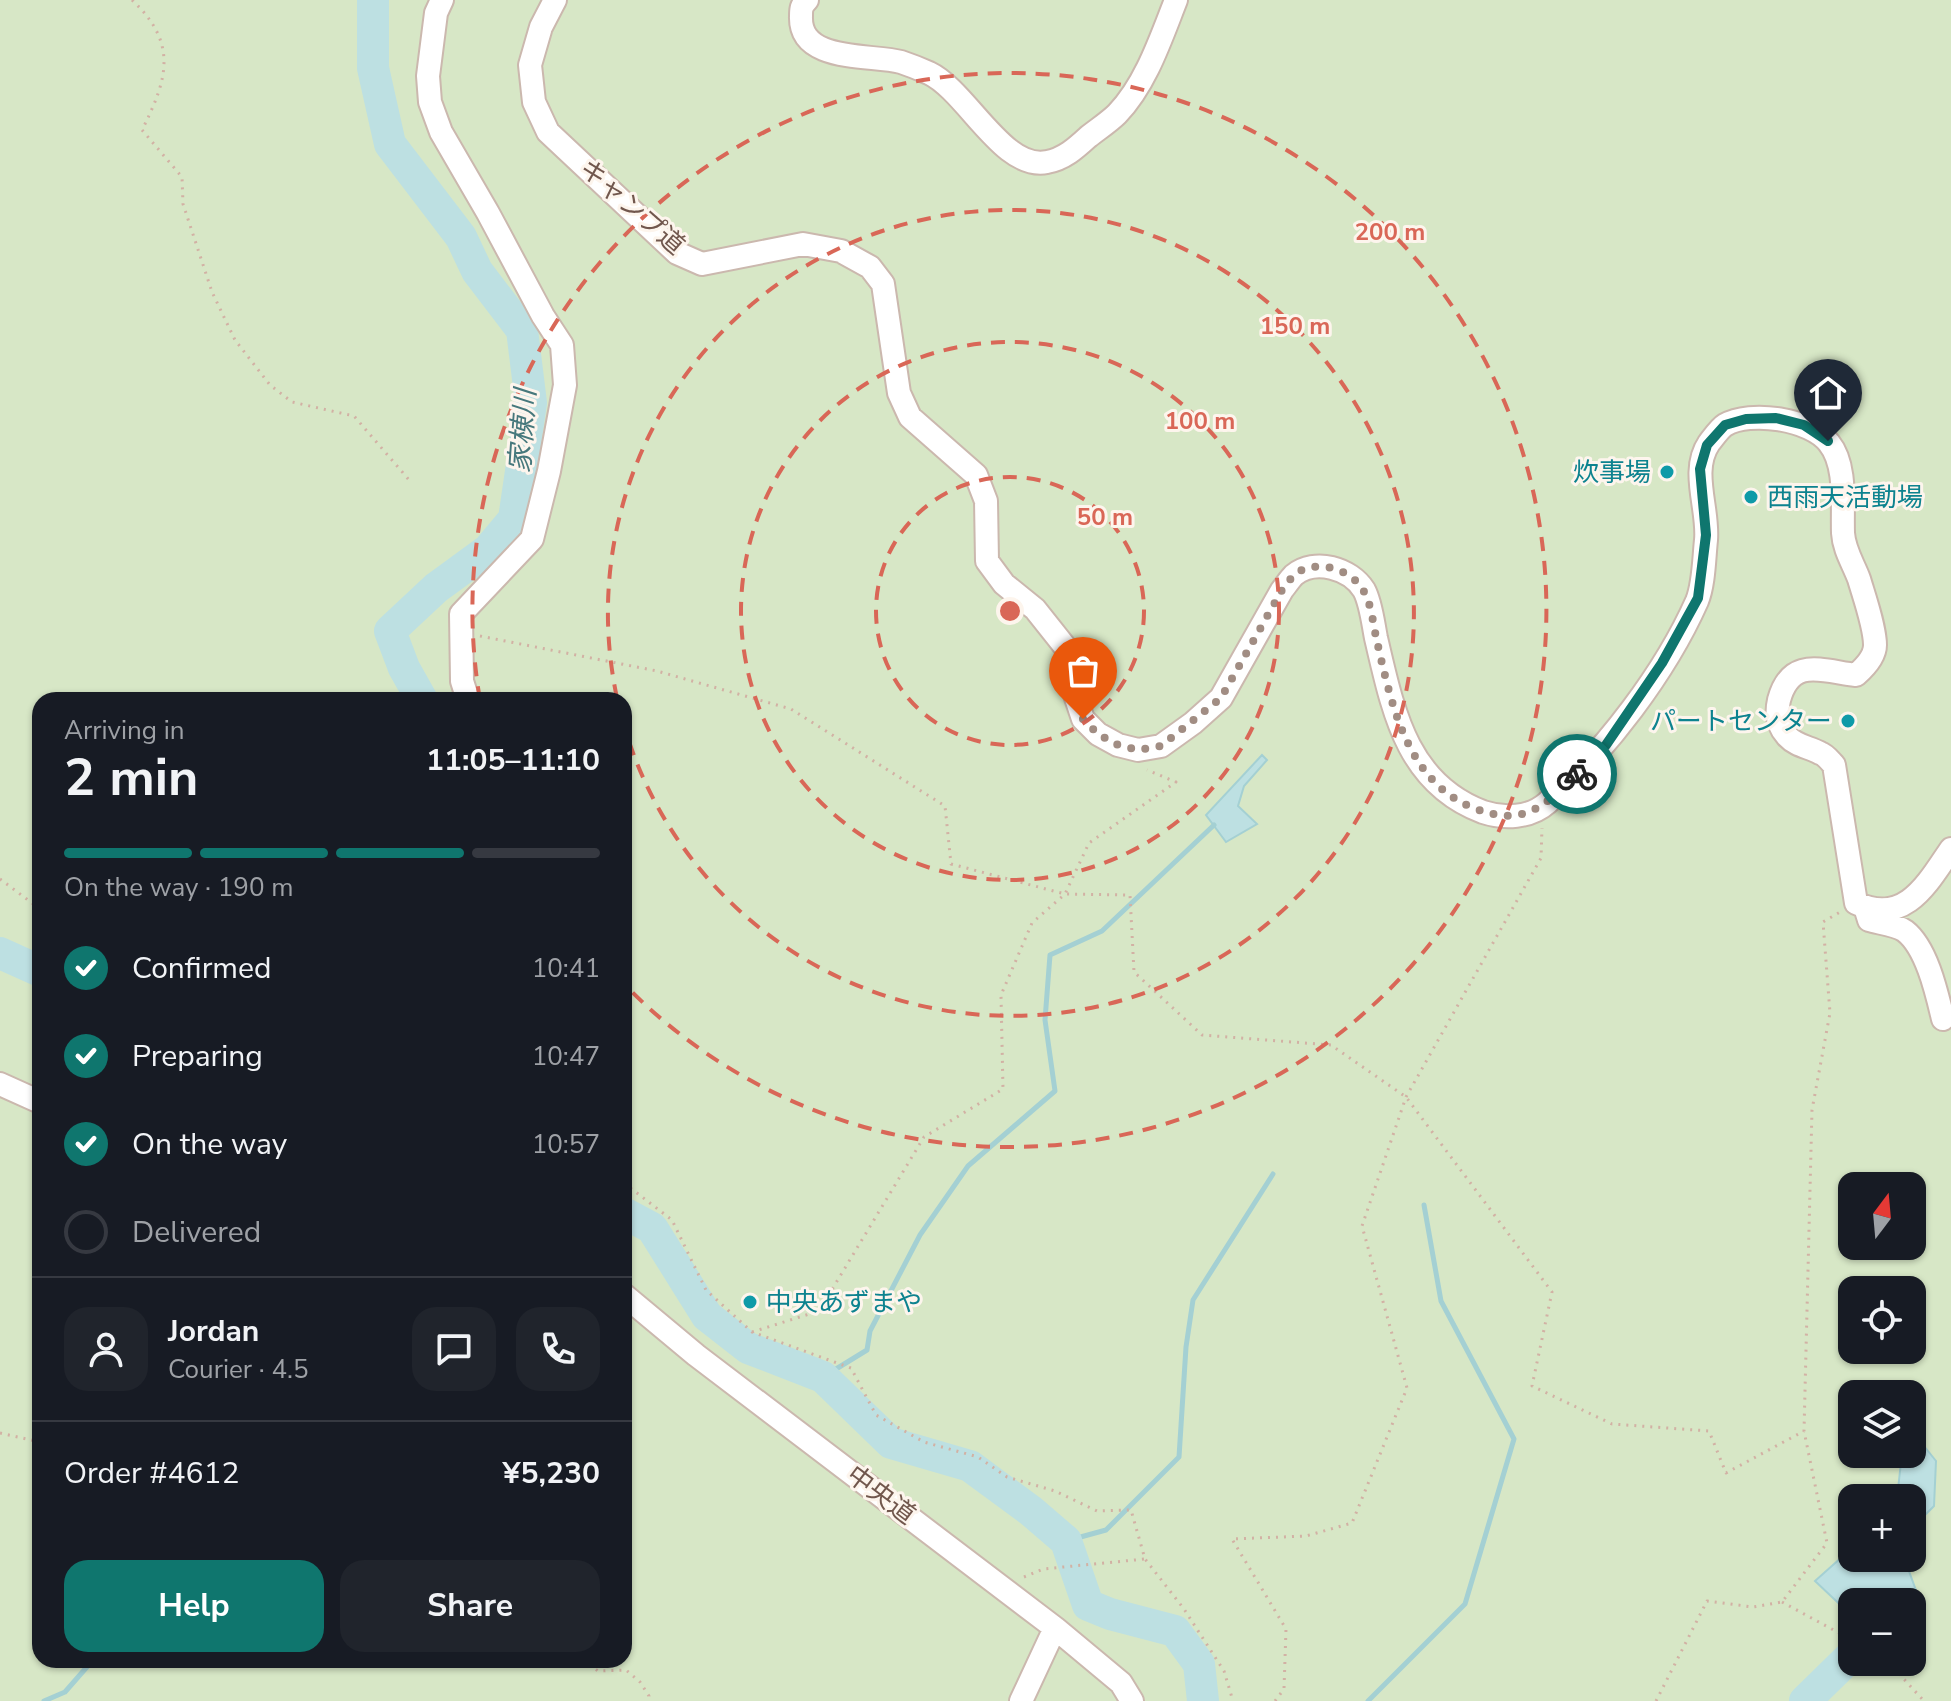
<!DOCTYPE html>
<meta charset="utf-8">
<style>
:root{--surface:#171b24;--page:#20242c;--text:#f1f3f6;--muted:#9ea1a6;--line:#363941;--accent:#0f766e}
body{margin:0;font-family:"Nunito Sans","Noto Sans JP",sans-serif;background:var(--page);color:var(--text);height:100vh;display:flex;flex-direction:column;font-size:30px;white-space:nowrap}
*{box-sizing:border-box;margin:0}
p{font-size:26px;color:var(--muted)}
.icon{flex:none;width:44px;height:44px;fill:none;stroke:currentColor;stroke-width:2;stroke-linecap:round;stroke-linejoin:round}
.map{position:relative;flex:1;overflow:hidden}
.side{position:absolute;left:32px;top:692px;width:600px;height:976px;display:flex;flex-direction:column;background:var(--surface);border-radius:24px;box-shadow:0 2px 6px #0004}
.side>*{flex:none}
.needle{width:52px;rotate:16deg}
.controls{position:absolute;left:1838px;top:1172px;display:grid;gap:16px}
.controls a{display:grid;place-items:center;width:88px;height:88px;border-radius:16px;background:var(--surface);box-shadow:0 2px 6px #0004;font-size:40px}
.pin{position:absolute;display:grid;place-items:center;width:68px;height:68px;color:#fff;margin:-82px -34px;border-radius:50% 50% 50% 0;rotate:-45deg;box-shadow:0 0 8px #0007}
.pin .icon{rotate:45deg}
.courier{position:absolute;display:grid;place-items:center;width:80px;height:80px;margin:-40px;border:6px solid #0f766e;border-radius:50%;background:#fff;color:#222;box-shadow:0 2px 10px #0007}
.headline em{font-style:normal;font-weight:700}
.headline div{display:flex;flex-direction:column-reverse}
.headline{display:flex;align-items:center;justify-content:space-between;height:136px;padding:0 32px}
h1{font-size:52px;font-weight:700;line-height:60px}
.bar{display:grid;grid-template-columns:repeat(4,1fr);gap:12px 8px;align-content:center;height:96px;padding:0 32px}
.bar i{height:10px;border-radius:6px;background:var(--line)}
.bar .selected{background:var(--accent)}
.bar p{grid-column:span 4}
.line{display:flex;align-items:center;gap:20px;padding:0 32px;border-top:2px solid var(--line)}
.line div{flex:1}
.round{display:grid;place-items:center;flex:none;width:84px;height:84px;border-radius:24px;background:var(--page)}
ol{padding:0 32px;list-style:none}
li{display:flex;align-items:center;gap:24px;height:88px}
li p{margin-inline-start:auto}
li .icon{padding:8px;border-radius:50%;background:var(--accent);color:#fff;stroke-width:4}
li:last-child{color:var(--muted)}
li i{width:44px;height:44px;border:4px solid var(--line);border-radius:50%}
.cta{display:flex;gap:16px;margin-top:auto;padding:16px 32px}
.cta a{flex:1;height:92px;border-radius:24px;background:var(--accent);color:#fff;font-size:32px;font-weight:700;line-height:92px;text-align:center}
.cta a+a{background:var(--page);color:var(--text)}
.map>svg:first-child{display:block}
.green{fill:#d7e7c6;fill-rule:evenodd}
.water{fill:#bde0e2;stroke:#a4d0d3;stroke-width:2}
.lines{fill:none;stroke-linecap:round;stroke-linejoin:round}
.stream{stroke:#a4d0d3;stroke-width:5}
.river{stroke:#bde0e2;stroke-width:32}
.minor-casing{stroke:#cbb8ae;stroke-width:26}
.path{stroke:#d2b1a4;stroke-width:3;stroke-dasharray:2 6;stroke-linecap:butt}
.minor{stroke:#fff;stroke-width:22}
.done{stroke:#a18d83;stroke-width:8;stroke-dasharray:0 14.4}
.route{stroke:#0f766e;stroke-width:10}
.ring{fill:none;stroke:#d96757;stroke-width:4;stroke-dasharray:14 10}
.culture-dot{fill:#0f9aa8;stroke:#fdf5ed;stroke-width:3}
.labels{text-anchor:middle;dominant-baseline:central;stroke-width:6;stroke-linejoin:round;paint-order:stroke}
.street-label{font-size:26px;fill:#71574d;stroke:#fdf5ed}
.culture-label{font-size:26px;fill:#0d838f;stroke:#fdf5ed;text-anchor:end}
.water-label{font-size:28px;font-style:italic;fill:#46787c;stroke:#fdf5ed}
.centre{fill:#d96757;stroke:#fdf5ed;stroke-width:4}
.ring-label{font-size:24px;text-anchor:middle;font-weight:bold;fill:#d96757;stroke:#fdf5ed;stroke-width:6;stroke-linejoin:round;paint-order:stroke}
</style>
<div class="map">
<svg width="1951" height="1701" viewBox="0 0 1951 1701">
<rect width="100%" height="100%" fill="#faf1e7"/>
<path class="green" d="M0,0H1951V1701H0ZM40,700H624V1660H40ZM1852,1186H1912V1246H1852ZM1852,1290H1912V1350H1852ZM1852,1394H1912V1454H1852ZM1852,1498H1912V1558H1852ZM1852,1602H1912V1662H1852Z"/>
<path class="water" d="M1262,755L1267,760L1244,786L1238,806L1257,824L1226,842L1206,815Z
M1912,1431L1936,1461L1934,1506L1918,1522L1912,1542V1498H1897L1902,1454H1912Z
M1852,1548V1558H1908L1906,1563L1921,1604L1852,1602V1616L1815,1581Z"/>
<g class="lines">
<path class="stream" d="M823,1377L867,1350L870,1331L920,1235L968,1166L1055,1091L1045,1020L1050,955L1102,931L1214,825
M1066,1541L1106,1530L1179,1457L1186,1347L1193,1300L1273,1174
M44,1701L65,1692L93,1660
M1368,1701L1465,1604L1514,1439L1441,1301L1424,1205"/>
<path class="river" d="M373,0V68L390,144L461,237L477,271L522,330L531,403L514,519L488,550L436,588L390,631L404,668L422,700
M0,953L40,971
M624,1213L652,1228L707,1316L748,1348L823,1377L891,1443L970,1466L1031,1511L1066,1541L1088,1605L1110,1614L1175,1631L1199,1664L1203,1701
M1805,1701L1852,1655"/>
<defs>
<path id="minor" d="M442,0L436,13L428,76L430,102L441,132L488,213L543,316L562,345L565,385L549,471L532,539L461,614L462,681L468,700
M555,0L541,27L530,65L534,102L548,132L677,253L702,264L803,244L841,251L870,267L883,284L899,393L910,417L976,475L986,501L987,561L1004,584L1035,609L1066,648L1075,695L1083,719L1098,734L1118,745L1138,750L1161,746L1193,723L1221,698L1282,590C1286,585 1290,579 1294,575C1315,558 1350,568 1364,590C1371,603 1373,623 1376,638C1393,710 1406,783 1483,812C1504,819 1530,818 1547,803C1606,750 1665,673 1697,601C1704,584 1704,558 1706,540C1709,509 1690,471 1709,443C1713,438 1720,428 1725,425C1750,410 1811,419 1829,443C1847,465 1842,505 1843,533C1844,550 1853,563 1859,579C1864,596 1875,627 1875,645C1875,657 1864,668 1856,675C1822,671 1791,656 1779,700C1776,713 1778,726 1787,736C1796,746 1809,747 1820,753C1826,755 1830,761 1834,765L1856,903C1905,926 1927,884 1951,849
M807,0C801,6 801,9 801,16C799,63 870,54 901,62C910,65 920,69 929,73C967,91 1003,171 1047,162C1064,159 1076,148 1088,137C1098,129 1109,122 1117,114C1146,84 1161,38 1176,0
M1865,907L1869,920C1879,923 1897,925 1905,931C1927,948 1937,994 1943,1019
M0,1084L40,1102
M624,1295L696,1355L1055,1628L1121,1683L1132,1701
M1021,1701L1055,1628"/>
</defs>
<use href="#minor" class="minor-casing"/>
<path class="path" d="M132,0C179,44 167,80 142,130L182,177L183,204L212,292L235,340L270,385L292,402L354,416L410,481
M480,636L657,671L791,709L945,806L951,864L1065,894L1130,895L1134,972L1202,1035L1331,1045L1406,1097L1552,1292L1532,1386L1612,1424L1709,1431L1726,1473L1804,1431
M0,879L40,909
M624,1183L672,1220L706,1290L752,1332L851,1368L876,1415L924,1442L978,1457L1007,1477L1055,1491L1097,1511L1131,1510L1145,1559L1184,1609L1224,1671L1233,1701
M752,1332L819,1311L924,1137L1003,1089L1001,995L1032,923L1065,894L1089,843L1176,782L1147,770
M0,1433L40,1442
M1024,1577L1043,1569L1145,1559
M1782,1602L1852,1640
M583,1660L598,1671L626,1670L640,1682L649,1696L648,1701
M1888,1662L1924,1701
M1275,1701L1284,1689L1286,1629L1232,1539L1306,1536L1352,1523L1407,1388L1362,1226L1406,1097L1541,858L1542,828
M1656,1701L1707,1601L1753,1607L1782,1602L1827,1543L1804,1431L1812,1110L1830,1013L1823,922L1840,912"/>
<use href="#minor" class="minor"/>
</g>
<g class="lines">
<path class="done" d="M1083,719L1098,734L1118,745L1138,750L1161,746L1221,698L1282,590C1286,585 1290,579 1294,575C1315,558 1350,568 1363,590C1371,602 1373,623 1376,637C1391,702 1406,783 1476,809C1524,827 1545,806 1577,774"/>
<path class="route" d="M1577,774L1606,745L1662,663L1698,598L1706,535L1700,469L1707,445L1725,425L1746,419L1776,418L1804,425L1828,441"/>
</g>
<g class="ring">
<circle cx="1010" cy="611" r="134"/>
<circle cx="1010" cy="611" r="269"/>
<path d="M617 698A403 403 0 1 1 625 729"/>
<path d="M480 700A537 537 0 1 1 627 987"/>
</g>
<g class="culture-dot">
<circle cx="1667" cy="472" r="8"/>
<circle cx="1751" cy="497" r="8"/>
<circle cx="1848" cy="721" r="8"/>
<circle cx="750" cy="1302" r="8"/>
</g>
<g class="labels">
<g class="street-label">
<text transform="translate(632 207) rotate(41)">キャンプ道</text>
<text transform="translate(881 1495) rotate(37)">中央道</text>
</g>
<g class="culture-label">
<text x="1651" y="472">炊事場</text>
<text x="1767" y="497" text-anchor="start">西雨天活動場</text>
<text x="1832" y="721">パートセンター</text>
<text x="766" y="1302" text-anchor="start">中央あずまや</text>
</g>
<g class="water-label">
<text transform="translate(523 431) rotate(-86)">家棟川</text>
</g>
</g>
<circle cx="1010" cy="611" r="12" class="centre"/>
<g class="ring-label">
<text x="1390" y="240">200 m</text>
<text x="1295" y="334">150 m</text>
<text x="1200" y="429">100 m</text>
<text x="1105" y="525">50 m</text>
</g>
</svg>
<div class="controls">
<a><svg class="needle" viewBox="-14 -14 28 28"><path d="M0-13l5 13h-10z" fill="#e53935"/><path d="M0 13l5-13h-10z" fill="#9ea1a6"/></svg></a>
<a><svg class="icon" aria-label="locate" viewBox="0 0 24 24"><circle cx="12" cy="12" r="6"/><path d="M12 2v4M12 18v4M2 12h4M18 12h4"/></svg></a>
<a><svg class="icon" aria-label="layers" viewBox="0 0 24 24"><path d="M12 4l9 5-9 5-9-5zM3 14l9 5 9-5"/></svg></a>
<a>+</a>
<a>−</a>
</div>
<div class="pin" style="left:1083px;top:719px;background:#ea580c"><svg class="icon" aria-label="bag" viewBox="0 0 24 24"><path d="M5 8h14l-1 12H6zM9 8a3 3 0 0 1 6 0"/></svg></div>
<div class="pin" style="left:1828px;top:441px;background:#1f2937"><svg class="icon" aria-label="home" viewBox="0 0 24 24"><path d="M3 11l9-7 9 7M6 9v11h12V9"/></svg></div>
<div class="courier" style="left:1577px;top:774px"><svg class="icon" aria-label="bike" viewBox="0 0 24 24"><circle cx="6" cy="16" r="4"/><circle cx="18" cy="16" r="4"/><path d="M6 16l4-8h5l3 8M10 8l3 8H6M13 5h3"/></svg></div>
<section class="side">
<div class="headline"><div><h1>2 min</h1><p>Arriving in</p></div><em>11:05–11:10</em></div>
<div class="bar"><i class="selected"></i><i class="selected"></i><i class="selected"></i><i></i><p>On the way · 190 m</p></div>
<ol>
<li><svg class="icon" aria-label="check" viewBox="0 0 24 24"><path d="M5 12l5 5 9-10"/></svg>Confirmed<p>10:41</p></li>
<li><svg class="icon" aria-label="check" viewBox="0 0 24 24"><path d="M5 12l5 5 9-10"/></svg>Preparing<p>10:47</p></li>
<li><svg class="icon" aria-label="check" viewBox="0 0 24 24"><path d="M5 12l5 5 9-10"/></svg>On the way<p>10:57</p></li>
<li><i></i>Delivered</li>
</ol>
<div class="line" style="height:144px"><a class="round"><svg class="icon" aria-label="person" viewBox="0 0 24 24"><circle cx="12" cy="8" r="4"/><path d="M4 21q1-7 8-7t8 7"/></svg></a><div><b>Jordan</b><p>Courier · 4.5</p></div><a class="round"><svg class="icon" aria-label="chat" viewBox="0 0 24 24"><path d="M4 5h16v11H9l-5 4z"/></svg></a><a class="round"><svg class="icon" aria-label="phone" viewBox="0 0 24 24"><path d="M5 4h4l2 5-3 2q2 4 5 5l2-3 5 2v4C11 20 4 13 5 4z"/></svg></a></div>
<div class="line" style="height:104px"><div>Order #4612</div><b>¥5,230</b></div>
<div class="cta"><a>Help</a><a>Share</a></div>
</section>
</div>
